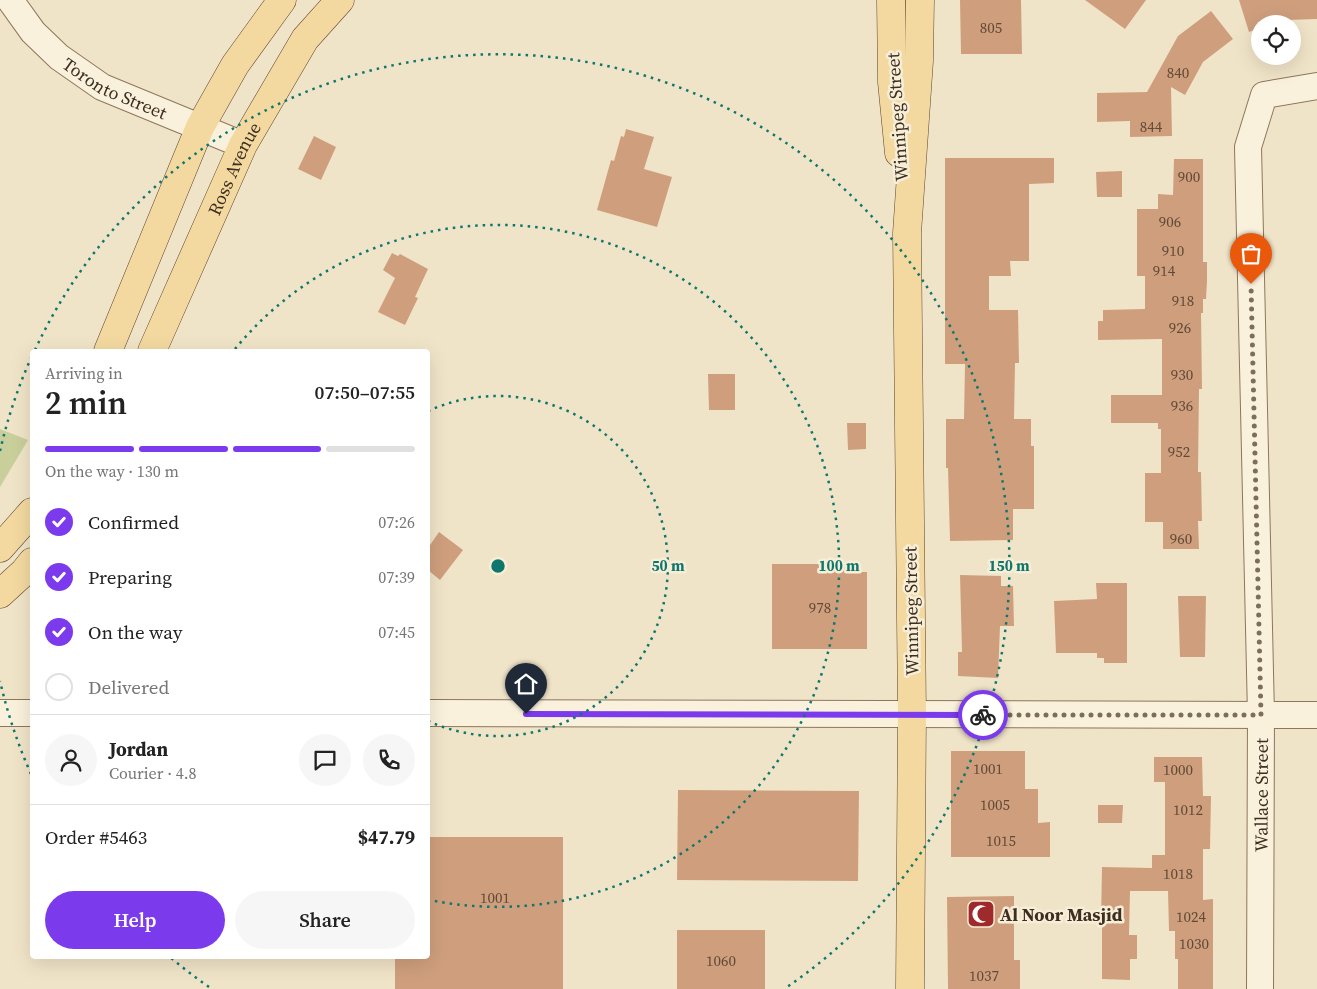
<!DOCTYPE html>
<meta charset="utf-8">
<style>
:root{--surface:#fff;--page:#f6f6f6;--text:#222;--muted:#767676;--line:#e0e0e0;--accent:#7c3aed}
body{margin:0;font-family:"Source Serif 4",serif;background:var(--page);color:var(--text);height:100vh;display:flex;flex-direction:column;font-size:19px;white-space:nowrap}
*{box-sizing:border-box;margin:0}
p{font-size:16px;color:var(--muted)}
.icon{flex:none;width:28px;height:28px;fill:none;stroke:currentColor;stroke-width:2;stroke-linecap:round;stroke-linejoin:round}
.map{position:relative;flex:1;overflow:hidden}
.details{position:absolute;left:30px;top:349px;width:400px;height:610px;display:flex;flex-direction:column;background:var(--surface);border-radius:5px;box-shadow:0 5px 20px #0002}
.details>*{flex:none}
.fabs{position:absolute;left:1251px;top:15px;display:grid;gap:10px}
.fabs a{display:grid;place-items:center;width:50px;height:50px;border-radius:50%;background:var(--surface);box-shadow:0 5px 20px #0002;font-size:25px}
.pin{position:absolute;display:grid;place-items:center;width:42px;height:42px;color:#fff;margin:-51px -21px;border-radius:50% 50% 50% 0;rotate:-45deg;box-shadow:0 0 5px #0007}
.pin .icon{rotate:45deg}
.courier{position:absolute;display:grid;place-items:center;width:50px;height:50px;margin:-25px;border:4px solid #7c3aed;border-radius:50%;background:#fff;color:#222;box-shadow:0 1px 6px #0007}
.summary em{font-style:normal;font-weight:600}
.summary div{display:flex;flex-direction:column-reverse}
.summary{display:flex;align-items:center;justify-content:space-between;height:85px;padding:0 15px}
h1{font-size:32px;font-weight:600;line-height:38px}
.bar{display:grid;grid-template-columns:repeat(4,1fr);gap:8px 5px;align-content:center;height:60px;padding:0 15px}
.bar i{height:6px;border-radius:4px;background:var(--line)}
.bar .active{background:var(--accent)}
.bar p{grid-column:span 4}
.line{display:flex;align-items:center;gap:12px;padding:0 15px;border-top:1px solid var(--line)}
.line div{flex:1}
.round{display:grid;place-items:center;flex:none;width:52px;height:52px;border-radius:26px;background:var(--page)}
ol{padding:0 15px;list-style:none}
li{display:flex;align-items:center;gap:15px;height:55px}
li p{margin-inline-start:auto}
li .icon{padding:5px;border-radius:50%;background:var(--accent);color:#fff;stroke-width:4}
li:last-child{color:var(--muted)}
li i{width:28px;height:28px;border:2px solid var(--line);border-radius:50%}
.primary-button{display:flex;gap:10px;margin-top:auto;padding:10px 15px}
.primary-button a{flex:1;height:58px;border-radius:30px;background:var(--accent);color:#fff;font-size:20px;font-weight:600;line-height:58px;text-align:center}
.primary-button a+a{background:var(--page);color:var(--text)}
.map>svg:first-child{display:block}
.green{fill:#c9cf9b}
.building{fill:#cf9f7d}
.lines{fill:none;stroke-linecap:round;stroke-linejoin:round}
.minor-casing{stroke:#8d765c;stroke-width:28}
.major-casing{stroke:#5b4430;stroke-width:29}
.minor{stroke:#faf1dc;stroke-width:26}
.major{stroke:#f3d9a0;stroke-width:28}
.done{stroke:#7c6e5b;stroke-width:5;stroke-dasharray:0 9}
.route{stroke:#7c3aed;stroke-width:6}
.ring{fill:none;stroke:#0f766e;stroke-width:2.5;stroke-dasharray:2.5 5}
.labels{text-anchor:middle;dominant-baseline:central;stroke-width:5;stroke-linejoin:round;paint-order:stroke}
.number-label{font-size:15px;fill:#624a37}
.street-label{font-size:18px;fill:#3d2e20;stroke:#f7eed8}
.poi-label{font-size:18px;font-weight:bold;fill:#3d2e20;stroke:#f7eed8;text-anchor:start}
.centre{fill:#0f766e;stroke:#f7eed8;stroke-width:2.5}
.ring-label{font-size:15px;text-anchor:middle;font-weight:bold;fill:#0f766e;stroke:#f7eed8;stroke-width:5;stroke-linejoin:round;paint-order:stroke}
</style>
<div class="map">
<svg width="1317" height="989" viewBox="0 0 1317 989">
<rect width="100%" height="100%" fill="#f0e4c8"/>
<path class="green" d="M0,429L28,440L0,487Z"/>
<path class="building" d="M960,0H1021L1022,54H961Z
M1085,0H1146L1125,29Z
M1239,0H1317V19L1286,20L1273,24H1260V28L1249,32Z
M1211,11L1233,39L1203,62L1185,95L1171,87L1172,136L1130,137V121L1097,122V93L1147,92L1178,36Z
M626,129L654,137L644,169L672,177L657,227L597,210L611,160L614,161L621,136L624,137Z
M314,136L336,147L321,180L298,169Z
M945,158H1054V183L1029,184V261H1010L1011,276H989V310H1018L1019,363H1015L1014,419H1031V446H1034V509H1013V540L950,541L948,468H946V419H964L965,364H945Z
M1174,159H1203V262H1207V281L1206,299H1203V313H1201L1202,389H1199L1198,472H1201L1202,521H1198L1199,549H1163V522H1145V473H1161V429H1158V423H1111V395H1162V339L1098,340V321H1103V310L1145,309V276H1137V209H1158V194L1173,195Z
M1122,171V197H1097L1096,172Z
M392,253L398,256L400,254L428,269L415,297L418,298L405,325L378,312L395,278L383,270Z
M708,374H735V410H709Z
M847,423H866V449L848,450Z
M439,532L463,550L440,580L428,570V548Z
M772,564H846V572H867V649H772Z
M960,575L1001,576V586H1013L1014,626H1000L998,678L958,676V652H962Z
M1096,583H1127V663H1104V658H1097V653H1056L1054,601L1097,599Z
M1178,596H1206L1205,657H1180Z
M951,751H1025V789H1038V823L1050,822V857H951Z
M1154,757H1202L1203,796H1211L1210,849H1203V900L1213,899V989H1178V959H1175V931H1169L1168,891H1130L1129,935H1137V959H1130V980L1102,979V922H1101L1102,867L1152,868V855H1165V782H1154Z
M678,790L859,791L858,881L677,880Z
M1098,805H1123L1122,823H1098Z
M428,837H563V989H395V956H428Z
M1014,896V960H1020V989H948L947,897Z
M677,930H765V989H677Z"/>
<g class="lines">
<defs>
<g id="minor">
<path id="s1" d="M10,0L33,32L59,57L102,87L243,145"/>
<path d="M0,713H32"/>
<path d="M428,713L1317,715"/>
<path id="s2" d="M1260,989L1261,715L1248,147L1264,95L1317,86"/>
</g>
<g id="major">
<path d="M891,0L892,82L899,153"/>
<path d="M108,351L200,127L235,65L282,0"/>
<path id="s3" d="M152,351L243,145L305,39L340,0"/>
<path d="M0,548L32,512"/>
<path d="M0,594L24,572L32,562"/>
<path d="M910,989L912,714L907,233L919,61L920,0"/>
</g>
</defs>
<use href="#minor" class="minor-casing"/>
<use href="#major" class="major-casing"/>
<use href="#minor" class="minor"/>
<use href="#major" class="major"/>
</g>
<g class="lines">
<path class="done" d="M983,715H1261L1251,284"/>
<path class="route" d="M526,714L983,715"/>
</g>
<g class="ring">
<path d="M428 411A170 170 0 1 1 428 721"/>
<path d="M235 349A341 341 0 1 1 430 900"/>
<path d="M209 987A511 511 0 0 1 170 957M31 774A511 511 0 0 1 0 681M0 451A511 511 0 0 1 31 358M35 350A511 511 0 1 1 787 987"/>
</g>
<defs>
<symbol id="mosque-square" viewBox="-11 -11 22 22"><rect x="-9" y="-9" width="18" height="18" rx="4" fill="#9e2a2b" stroke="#f7eed8"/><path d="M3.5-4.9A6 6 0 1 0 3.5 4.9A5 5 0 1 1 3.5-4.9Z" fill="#fff"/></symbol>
</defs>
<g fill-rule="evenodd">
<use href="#mosque-square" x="965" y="898" width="32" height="32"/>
</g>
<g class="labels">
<g class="number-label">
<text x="991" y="27">805</text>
<text x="1178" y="72">840</text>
<text x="1151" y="126">844</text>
<text x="1189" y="176">900</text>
<text x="1170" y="221">906</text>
<text x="1173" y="250">910</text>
<text x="1164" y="270">914</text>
<text x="1183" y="300">918</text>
<text x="1180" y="327">926</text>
<text x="1182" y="374">930</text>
<text x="1182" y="405">936</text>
<text x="1179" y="451">952</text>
<text x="1181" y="538">960</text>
<text x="820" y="607">978</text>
<text x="988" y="768">1001</text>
<text x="1178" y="769">1000</text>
<text x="995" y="804">1005</text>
<text x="1188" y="809">1012</text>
<text x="1001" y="840">1015</text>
<text x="1178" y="873">1018</text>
<text x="495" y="897">1001</text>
<text x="1191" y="916">1024</text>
<text x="1194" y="943">1030</text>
<text x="721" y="960">1060</text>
<text x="984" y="975">1037</text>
</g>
<g class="street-label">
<text stroke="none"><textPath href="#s1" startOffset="140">Toronto Street</textPath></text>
<text transform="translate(897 117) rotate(-94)">Winnipeg Street</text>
<text stroke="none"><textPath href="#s3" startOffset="200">Ross Avenue</textPath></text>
<text transform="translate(911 611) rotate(-91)">Winnipeg Street</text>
<text stroke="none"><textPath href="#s2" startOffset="194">Wallace Street</textPath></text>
</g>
<g class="poi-label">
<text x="1000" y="914">Al Noor Masjid</text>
</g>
</g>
<circle cx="498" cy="566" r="8" class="centre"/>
<g class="ring-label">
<text x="668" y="571">50 m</text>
<text x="839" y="571">100 m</text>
<text x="1009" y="571">150 m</text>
</g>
</svg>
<div class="fabs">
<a><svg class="icon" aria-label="locate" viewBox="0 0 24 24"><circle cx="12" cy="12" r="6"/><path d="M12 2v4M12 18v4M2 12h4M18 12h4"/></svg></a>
</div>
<div class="pin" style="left:1251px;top:284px;background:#ea580c"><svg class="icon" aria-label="bag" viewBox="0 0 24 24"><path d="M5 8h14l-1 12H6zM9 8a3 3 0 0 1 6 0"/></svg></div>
<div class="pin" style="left:526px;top:714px;background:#1f2937"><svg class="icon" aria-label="home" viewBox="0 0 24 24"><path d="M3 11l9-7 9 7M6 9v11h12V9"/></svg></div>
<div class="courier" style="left:983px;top:715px"><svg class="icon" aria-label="bike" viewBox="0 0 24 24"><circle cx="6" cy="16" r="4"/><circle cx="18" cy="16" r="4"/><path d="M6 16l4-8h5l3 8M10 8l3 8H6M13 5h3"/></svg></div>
<section class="details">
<div class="summary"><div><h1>2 min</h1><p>Arriving in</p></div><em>07:50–07:55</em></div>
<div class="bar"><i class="active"></i><i class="active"></i><i class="active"></i><i></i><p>On the way · 130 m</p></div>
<ol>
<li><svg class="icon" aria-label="check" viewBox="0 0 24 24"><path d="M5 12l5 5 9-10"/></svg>Confirmed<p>07:26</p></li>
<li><svg class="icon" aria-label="check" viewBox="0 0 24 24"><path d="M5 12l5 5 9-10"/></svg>Preparing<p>07:39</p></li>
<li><svg class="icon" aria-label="check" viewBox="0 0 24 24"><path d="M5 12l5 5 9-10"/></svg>On the way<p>07:45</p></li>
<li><i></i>Delivered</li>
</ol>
<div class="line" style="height:90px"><a class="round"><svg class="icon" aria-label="person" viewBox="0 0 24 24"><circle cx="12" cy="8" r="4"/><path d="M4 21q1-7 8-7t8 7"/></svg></a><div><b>Jordan</b><p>Courier · 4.8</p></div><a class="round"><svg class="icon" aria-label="chat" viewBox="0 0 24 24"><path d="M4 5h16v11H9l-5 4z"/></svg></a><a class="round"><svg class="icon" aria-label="phone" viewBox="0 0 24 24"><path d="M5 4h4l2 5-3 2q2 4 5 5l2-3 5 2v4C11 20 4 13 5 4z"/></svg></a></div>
<div class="line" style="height:65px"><div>Order #5463</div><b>$47.79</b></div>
<div class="primary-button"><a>Help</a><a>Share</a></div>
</section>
</div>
